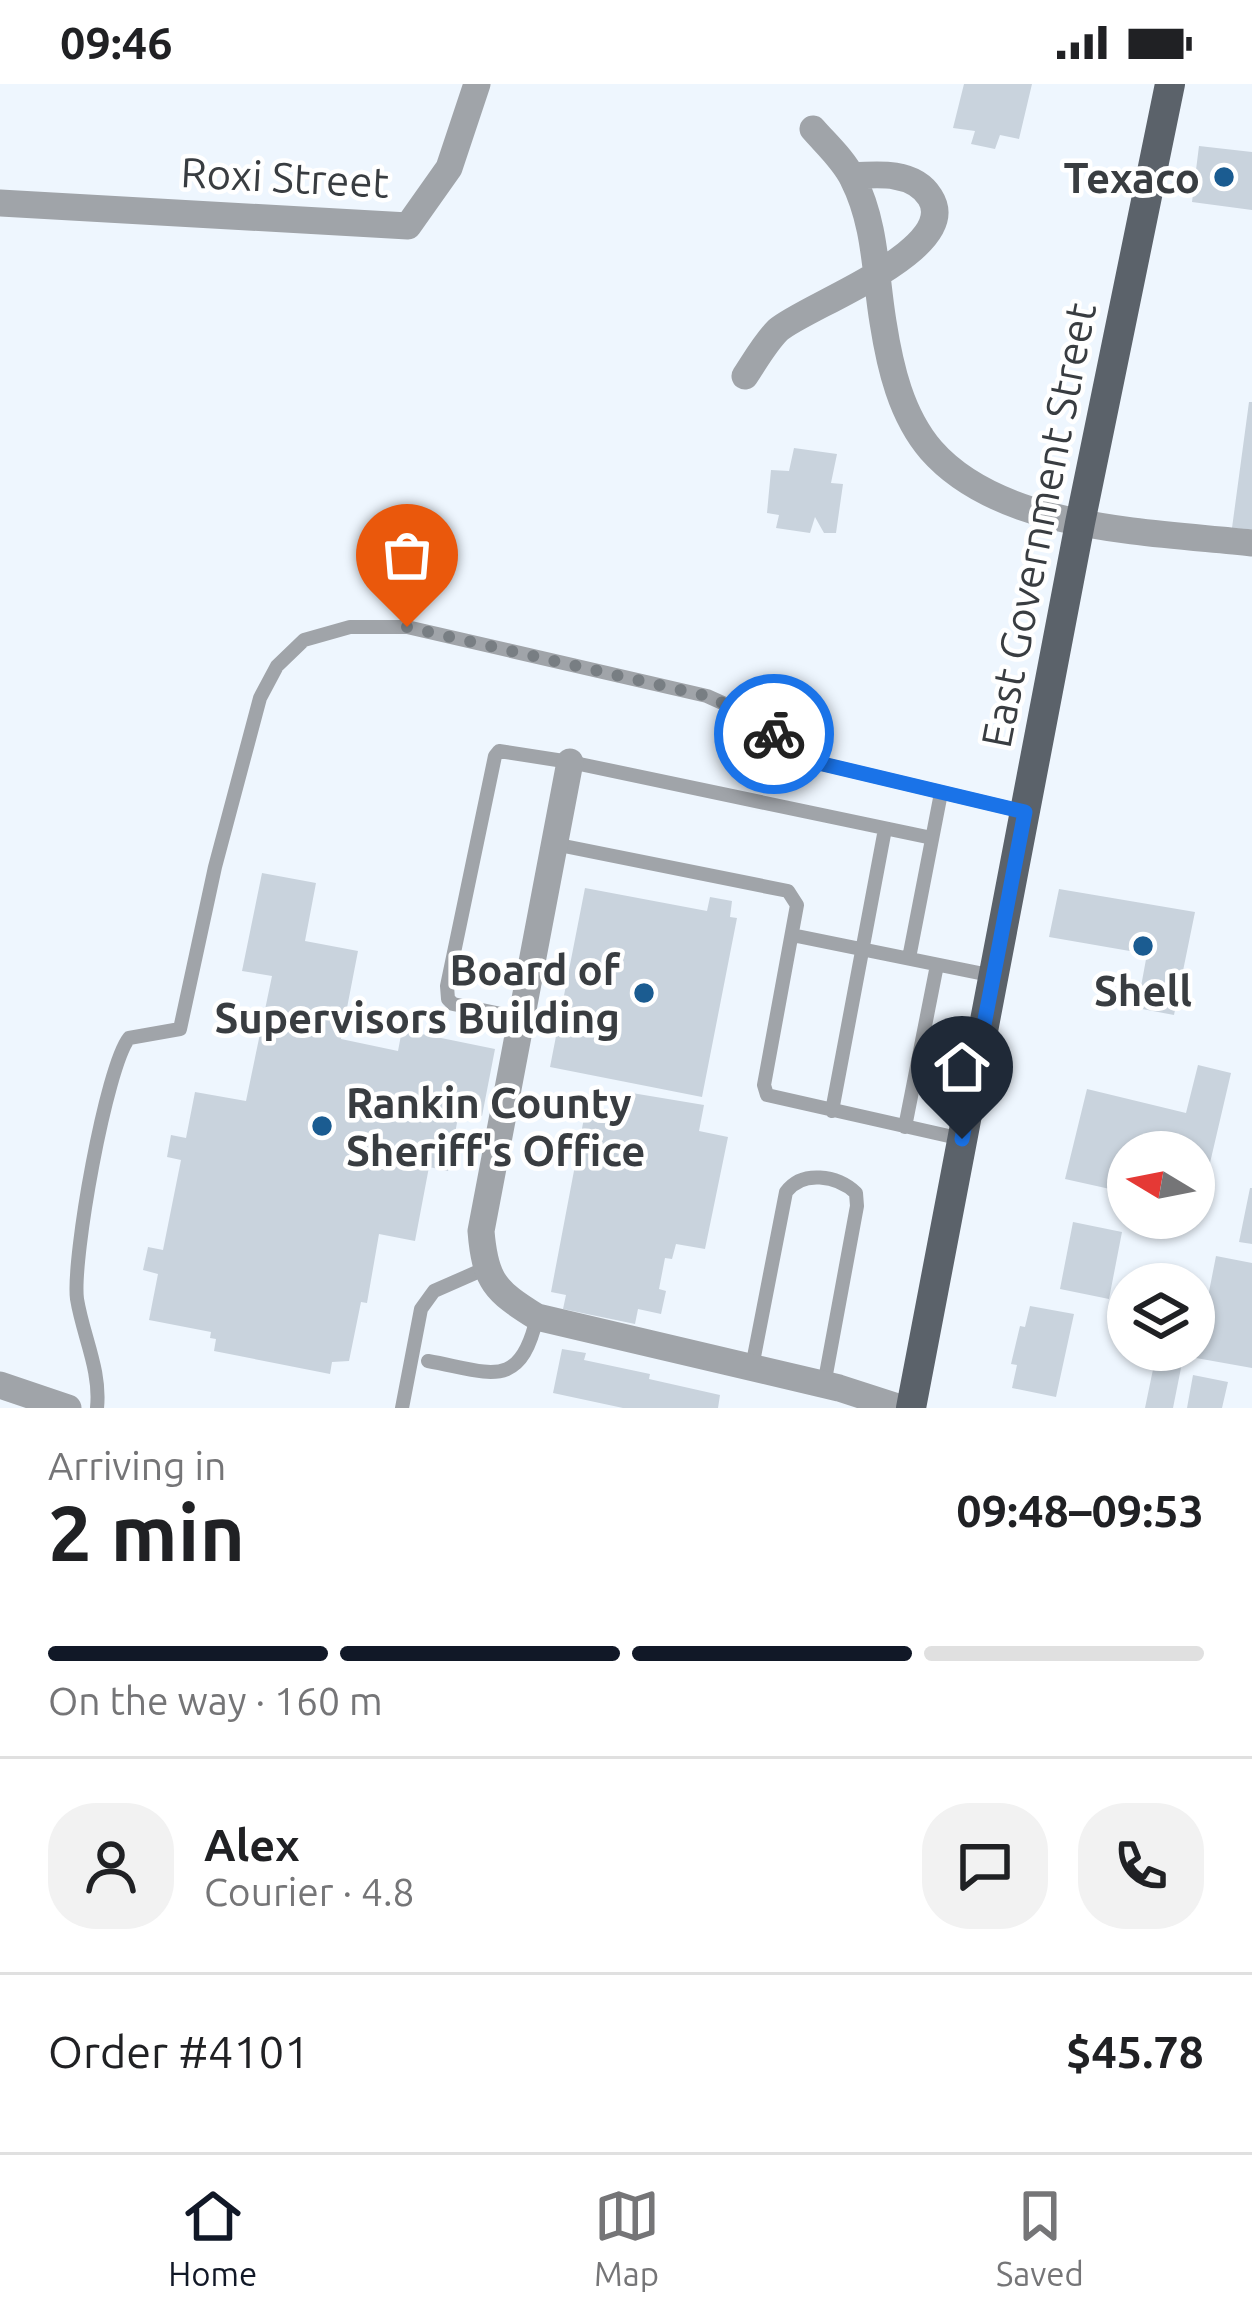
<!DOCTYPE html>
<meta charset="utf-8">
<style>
:root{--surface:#fff;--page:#f2f2f2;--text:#202124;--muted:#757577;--line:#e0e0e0;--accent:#111827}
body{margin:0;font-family:Ubuntu,sans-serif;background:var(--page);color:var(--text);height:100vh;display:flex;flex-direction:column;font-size:45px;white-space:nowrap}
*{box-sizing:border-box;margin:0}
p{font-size:39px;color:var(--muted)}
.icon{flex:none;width:66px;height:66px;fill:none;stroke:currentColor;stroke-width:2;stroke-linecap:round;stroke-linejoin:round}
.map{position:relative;height:1324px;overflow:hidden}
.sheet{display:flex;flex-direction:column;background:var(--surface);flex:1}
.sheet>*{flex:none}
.needle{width:78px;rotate:280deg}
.fabs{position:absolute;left:1107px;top:1047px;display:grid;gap:24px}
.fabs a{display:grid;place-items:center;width:108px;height:108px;border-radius:50%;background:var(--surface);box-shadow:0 3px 9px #0004;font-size:60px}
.pin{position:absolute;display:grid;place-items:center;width:102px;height:102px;color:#fff;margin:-123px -51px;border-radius:50% 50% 50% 0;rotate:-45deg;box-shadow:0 0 12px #0007}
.pin .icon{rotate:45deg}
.courier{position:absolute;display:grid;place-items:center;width:120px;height:120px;margin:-60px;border:9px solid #1a73e8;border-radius:50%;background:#fff;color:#222;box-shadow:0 3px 15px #0007}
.headline em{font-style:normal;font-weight:700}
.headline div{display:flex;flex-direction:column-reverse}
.headline{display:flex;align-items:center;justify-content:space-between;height:204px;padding:0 48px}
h1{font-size:78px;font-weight:700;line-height:90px}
.bar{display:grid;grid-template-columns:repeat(4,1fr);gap:18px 12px;align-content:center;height:144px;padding:0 48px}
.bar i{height:15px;border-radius:9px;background:var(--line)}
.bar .current{background:var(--accent)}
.bar p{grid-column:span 4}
.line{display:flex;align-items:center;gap:30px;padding:0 48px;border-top:3px solid var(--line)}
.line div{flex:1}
.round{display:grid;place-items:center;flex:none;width:126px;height:126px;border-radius:48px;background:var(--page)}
.status{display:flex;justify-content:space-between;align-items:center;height:84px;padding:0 60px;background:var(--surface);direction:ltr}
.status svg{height:33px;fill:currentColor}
.tabs{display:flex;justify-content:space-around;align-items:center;height:168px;border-top:3px solid var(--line);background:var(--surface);font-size:33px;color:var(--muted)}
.tabs a{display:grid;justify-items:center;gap:6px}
.tabs .current{color:var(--accent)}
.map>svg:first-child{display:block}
.building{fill:#c9d3dd}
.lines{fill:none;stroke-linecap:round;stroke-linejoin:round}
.lane{stroke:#a0a4a9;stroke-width:14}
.street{stroke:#a0a4a9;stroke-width:27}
.primary{stroke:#5b626a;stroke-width:30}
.done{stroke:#787e83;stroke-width:12;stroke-dasharray:0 21.6}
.route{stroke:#1a73e8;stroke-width:15}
.poi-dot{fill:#1b5c91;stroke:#fff;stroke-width:4.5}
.labels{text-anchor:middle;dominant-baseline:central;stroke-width:9;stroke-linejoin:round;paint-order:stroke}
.street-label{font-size:42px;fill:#393d41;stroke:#fff}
.poi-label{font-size:42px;font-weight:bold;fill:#393d41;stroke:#fff;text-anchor:end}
</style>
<div class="status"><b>09:46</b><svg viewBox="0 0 49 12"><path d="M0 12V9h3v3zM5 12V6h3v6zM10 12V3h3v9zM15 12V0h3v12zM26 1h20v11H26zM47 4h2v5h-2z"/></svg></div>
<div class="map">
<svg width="1252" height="1324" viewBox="0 0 1252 1324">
<rect width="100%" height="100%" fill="#eef6fe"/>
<path class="building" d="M964,0H1032L1019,55L1000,51L995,65L971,60L975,47L953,44Z
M1199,62L1252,68V126L1192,118Z
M1249,318H1252V446L1232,444Z
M794,364L837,370L831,399L843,400L836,449H824L815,433L810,449L776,444L779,431L767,429L771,386L789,387Z
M262,789L316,799L305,857L358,867L341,955L398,967L402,946L495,965L482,1032L459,1028L448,1087L429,1083L415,1157L379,1150L367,1219L361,1218L349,1277L332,1278L330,1290L214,1267L216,1255L210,1254L211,1248L149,1236L158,1190L143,1186L148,1163L163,1166L181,1076L167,1073L171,1051L186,1054L195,1008L246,1017L272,892L242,887Z
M585,804L707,827L710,813L732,817L730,833L737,834L702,1013L550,983Z
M1059,805L1195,828L1174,931L1137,924L1147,870L1049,853Z
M1198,981L1231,989L1199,1126L1194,1125V1068H1128V1109L1065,1095L1087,1005L1186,1029Z
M626,1008L704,1021L699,1047L728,1053L705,1165L676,1160L672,1175L665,1174L659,1205L666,1207L661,1230L638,1225L635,1240L563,1225L566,1211L551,1208L584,1034L620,1040Z
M1250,1104H1252V1160L1239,1158Z
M1073,1138L1122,1148L1109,1215L1060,1205Z
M1216,1172L1252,1179V1284L1196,1274Z
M1030,1222L1074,1230L1056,1313L1012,1304L1017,1281L1011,1280L1020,1242L1025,1243Z
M562,1265L586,1269L584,1276L650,1290L649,1295L720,1311L718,1324H623L553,1309Z
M1157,1266L1184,1269L1173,1324H1145Z
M1193,1291L1228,1298L1222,1324H1187Z"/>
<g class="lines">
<path class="lane" d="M554,760L788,807L797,821L764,1001L767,1011L962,1055
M792,851L994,892
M909,874L941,709
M520,934L453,920L448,915L447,902L495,672L499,667L570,678L932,754
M832,1027L885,745
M905,1043L937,881
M428,1277C490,1288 520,1308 537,1233
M752,1283L786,1108C802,1086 837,1091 856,1109L857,1122L824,1301
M97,1324C101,1286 83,1252 77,1215C72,1175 106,983 129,954L180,945L215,783L260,614L277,582L304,556L350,543H407L707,612L736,625L810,677L1025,728
M402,1324L421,1225L434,1207L484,1185"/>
<path class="street" d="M813,45C826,60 844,76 853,95C876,140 875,190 883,238C890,283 901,331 931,366C1002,447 1153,448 1252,459
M0,119L408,142L449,84L477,0
M745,292C755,277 765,259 778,246C805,222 964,166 930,113C914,87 878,90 852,92
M570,678L481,1147C485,1197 495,1207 537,1233L839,1304L901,1324
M0,1301L68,1324"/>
<path class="primary" d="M911,1324L1080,439L1170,0"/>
</g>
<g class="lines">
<path class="done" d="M407,543L707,612L736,625L774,650"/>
<path class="route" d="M774,650L810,677L1025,728L962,1055"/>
</g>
<g class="poi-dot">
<circle cx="1224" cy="93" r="12"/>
<circle cx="1143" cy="862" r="12"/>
<circle cx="644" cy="909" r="12"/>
<circle cx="322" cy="1042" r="12"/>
</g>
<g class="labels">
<g class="street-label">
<text transform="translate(285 93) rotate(3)">Roxi Street</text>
<text transform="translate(1038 441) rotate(-79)">East Government Street</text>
</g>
<g class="poi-label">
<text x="1200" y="93">Texaco</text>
<text x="620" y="885">Board of<tspan x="620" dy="48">Supervisors Building</tspan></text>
<text x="1143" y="906" text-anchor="middle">Shell</text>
<text x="346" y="1018" text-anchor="start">Rankin County<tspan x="346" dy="48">Sheriff's Office</tspan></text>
</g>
</g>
</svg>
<div class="fabs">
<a><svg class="needle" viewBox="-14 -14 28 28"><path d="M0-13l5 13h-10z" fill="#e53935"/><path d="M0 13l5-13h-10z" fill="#757577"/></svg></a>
<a><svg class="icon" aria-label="layers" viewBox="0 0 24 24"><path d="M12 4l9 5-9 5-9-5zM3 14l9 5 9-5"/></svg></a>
</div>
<div class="pin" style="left:407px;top:543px;background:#ea580c"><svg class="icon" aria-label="bag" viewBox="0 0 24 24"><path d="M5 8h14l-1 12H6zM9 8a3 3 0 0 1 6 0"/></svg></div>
<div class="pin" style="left:962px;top:1055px;background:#1f2937"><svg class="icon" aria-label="home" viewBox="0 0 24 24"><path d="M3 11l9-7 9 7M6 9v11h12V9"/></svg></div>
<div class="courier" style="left:774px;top:650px"><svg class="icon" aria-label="bike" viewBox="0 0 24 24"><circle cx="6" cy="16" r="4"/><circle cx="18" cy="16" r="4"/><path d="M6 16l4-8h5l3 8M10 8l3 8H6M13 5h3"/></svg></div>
</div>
<section class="sheet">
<div class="headline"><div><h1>2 min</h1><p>Arriving in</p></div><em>09:48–09:53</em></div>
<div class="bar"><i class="current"></i><i class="current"></i><i class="current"></i><i></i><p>On the way · 160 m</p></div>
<div class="line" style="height:216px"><a class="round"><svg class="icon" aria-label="person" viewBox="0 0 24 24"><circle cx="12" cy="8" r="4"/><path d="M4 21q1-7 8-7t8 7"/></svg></a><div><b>Alex</b><p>Courier · 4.8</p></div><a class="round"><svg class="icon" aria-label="chat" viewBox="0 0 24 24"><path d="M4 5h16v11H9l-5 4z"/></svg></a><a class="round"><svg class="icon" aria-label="phone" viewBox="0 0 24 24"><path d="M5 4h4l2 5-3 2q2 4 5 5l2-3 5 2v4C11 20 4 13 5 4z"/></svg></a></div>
<div class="line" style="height:156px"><div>Order #4101</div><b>$45.78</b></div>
</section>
<nav class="tabs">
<a class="current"><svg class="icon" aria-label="home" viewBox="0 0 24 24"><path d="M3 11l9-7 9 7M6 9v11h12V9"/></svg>Home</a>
<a><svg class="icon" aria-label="map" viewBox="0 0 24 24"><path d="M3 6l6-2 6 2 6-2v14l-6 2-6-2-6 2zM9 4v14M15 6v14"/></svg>Map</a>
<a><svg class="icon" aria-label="saved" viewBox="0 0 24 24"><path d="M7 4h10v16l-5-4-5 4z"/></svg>Saved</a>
</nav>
